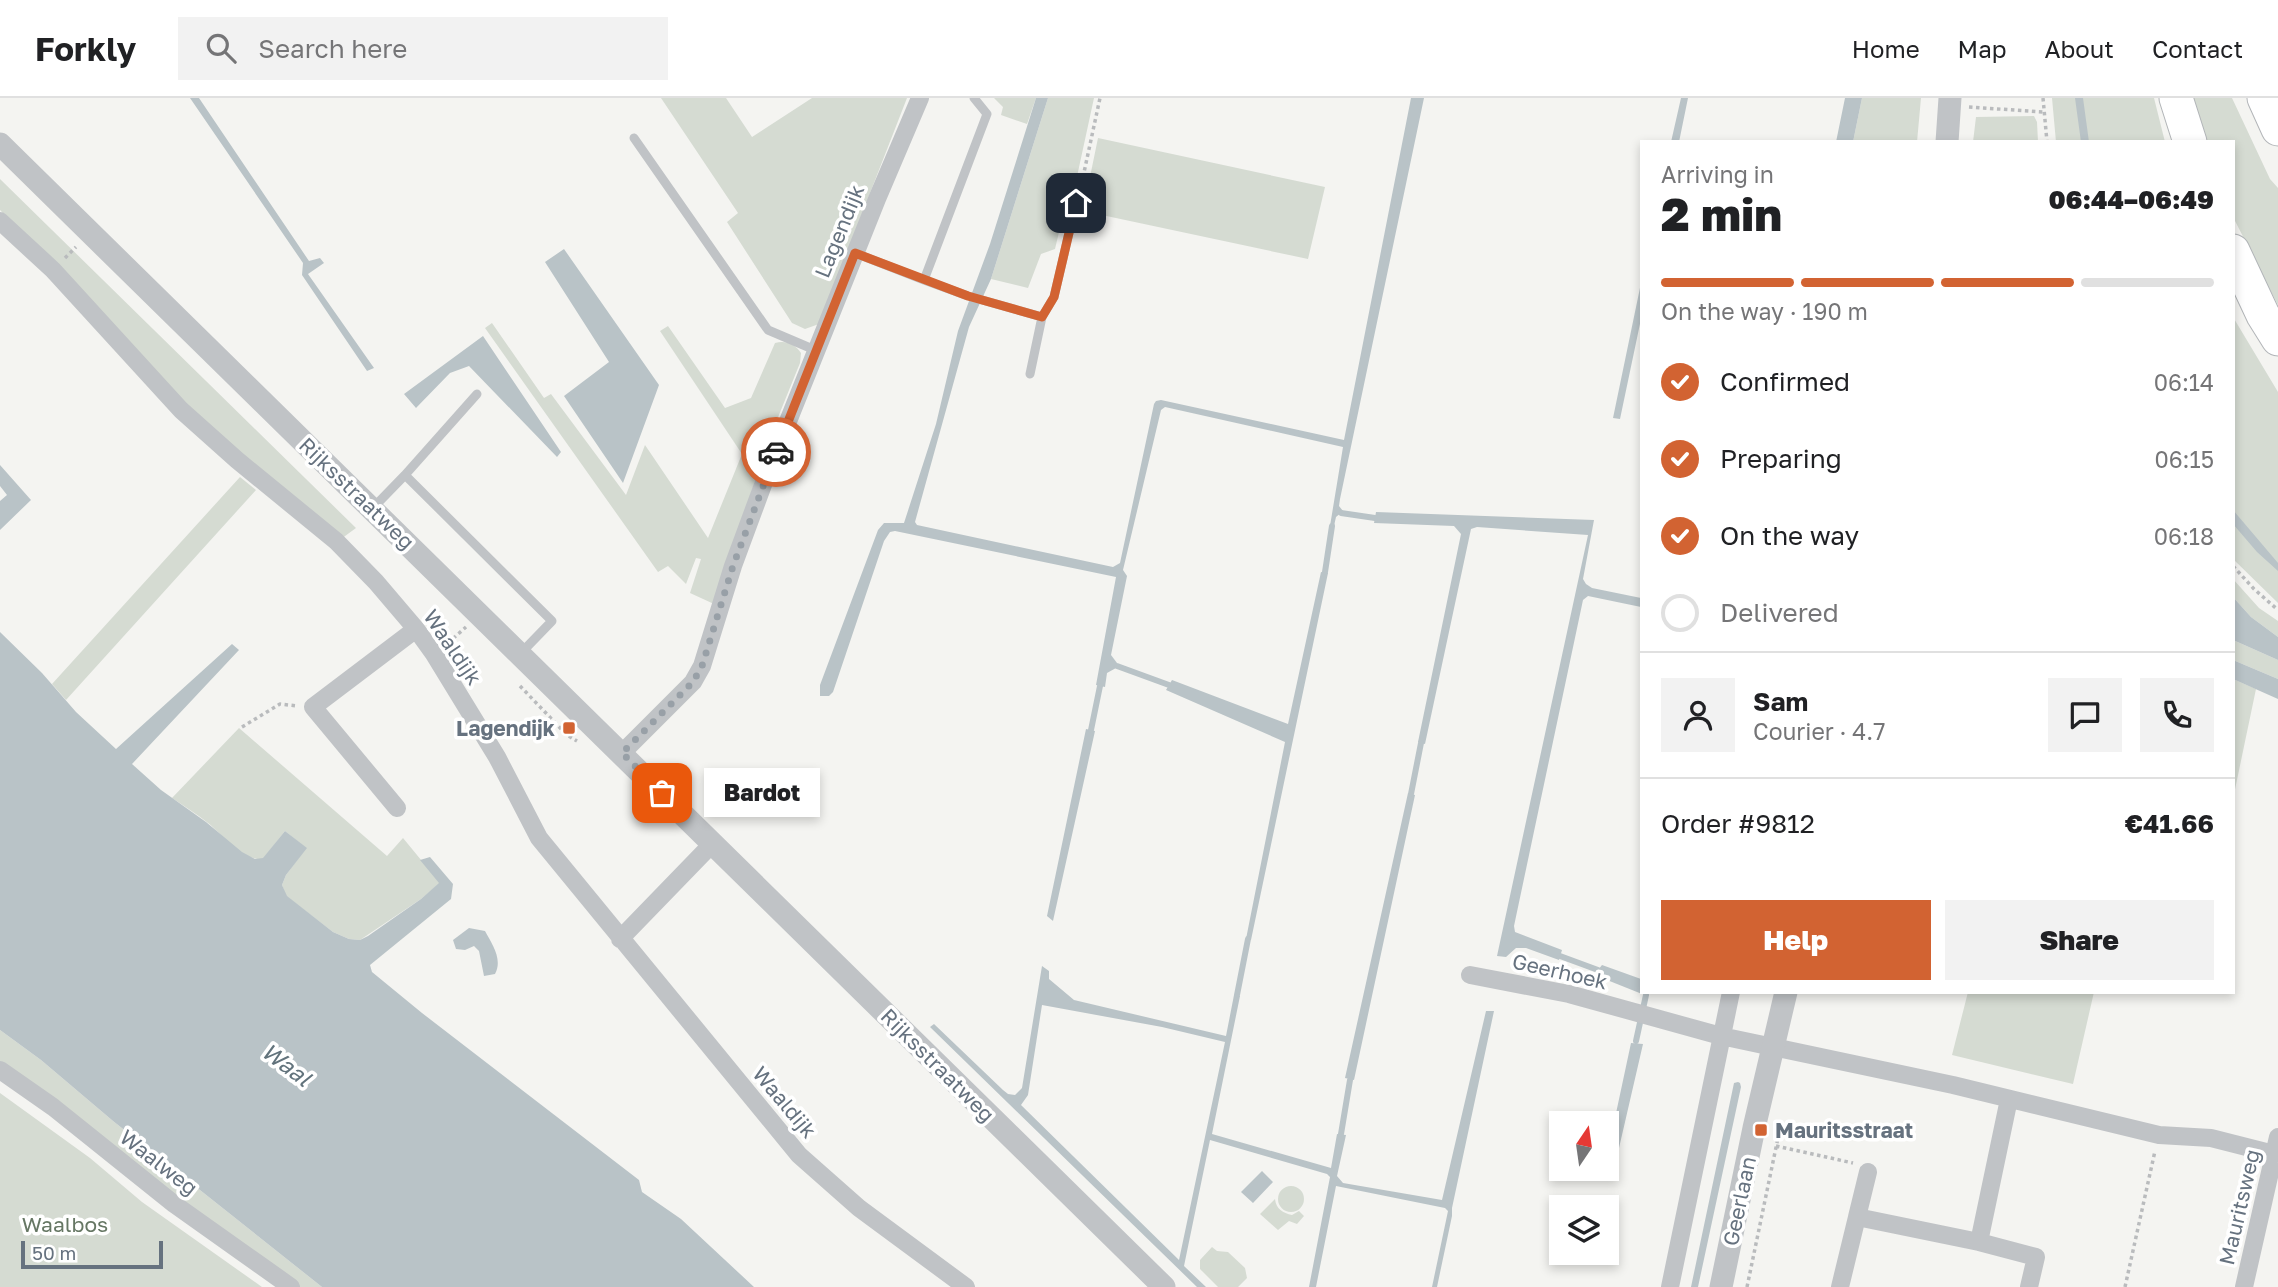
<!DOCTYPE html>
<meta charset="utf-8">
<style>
:root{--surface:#fff;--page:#f2f2f2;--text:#202124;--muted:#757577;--line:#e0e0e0;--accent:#d26332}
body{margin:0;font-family:"Golos Text",sans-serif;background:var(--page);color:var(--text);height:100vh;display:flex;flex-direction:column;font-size:26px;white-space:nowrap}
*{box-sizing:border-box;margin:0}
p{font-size:23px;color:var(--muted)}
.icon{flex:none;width:38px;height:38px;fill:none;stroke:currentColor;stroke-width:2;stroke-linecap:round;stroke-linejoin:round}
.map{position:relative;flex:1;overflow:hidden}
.sheet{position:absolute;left:1640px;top:42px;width:595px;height:854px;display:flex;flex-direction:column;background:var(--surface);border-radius:0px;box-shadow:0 4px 10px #0003}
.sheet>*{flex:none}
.needle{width:46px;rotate:13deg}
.tools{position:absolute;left:1549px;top:1013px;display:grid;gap:14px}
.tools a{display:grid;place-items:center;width:70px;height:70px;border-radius:0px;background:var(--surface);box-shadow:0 4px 10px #0003;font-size:35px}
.scale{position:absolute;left:21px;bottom:18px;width:142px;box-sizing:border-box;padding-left:7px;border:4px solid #66727f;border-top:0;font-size:19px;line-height:24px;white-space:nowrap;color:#66727f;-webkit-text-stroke:5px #fff;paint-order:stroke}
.pin{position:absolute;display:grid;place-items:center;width:60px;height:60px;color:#fff;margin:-30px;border-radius:14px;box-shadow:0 4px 10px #0006}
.courier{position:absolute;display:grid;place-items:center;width:70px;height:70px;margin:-35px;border:5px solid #d26332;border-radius:50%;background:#fff;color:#222;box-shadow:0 2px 9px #0007}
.bubble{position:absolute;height:49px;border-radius:0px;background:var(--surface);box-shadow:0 4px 10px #0003;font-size:23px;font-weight:800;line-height:49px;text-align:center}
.head em{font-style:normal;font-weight:800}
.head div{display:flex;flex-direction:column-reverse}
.head{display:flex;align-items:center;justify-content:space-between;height:119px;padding:0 21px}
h1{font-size:46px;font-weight:800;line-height:52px}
.bar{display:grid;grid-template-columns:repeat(4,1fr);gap:10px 7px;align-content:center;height:84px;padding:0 21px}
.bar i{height:9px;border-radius:5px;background:var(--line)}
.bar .active{background:var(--accent)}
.bar p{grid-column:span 4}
.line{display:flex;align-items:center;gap:18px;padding:0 21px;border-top:2px solid var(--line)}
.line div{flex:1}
.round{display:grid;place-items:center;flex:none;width:74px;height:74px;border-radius:0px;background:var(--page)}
ol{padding:0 21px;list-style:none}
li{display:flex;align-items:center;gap:21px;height:77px}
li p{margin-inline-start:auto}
li .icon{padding:7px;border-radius:50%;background:var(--accent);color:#fff;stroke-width:4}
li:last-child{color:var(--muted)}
li i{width:38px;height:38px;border:4px solid var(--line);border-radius:50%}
.primary-button{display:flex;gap:14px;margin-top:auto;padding:14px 21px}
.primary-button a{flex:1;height:80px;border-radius:0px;background:var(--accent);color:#fff;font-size:28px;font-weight:800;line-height:80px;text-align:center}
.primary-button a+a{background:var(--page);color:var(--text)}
header{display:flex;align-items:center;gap:42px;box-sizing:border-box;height:98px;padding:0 35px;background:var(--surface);border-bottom:2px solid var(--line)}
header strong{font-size:33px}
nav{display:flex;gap:38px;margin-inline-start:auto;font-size:24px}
.search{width:490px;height:63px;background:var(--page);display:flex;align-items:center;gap:18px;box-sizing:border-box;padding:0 24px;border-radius:0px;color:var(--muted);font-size:26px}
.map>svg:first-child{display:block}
.green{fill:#d5dbd2}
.water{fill:#b9c3c7;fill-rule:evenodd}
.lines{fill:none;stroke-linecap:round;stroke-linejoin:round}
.stream{stroke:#b9c3c7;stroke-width:6}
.motorway-casing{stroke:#b2b5b8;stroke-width:35}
.path{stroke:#b9bbbd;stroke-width:3.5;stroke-dasharray:3.5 3.5;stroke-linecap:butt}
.service{stroke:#c0c3c6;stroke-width:9}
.minor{stroke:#c0c3c6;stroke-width:18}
.tertiary{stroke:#c0c3c6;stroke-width:23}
.motorway{stroke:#fff;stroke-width:33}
.done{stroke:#98a0a7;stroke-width:7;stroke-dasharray:0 12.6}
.route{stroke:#d26332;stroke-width:9}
.poi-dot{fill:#d26332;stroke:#fff;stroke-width:2.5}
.labels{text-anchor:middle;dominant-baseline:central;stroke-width:7;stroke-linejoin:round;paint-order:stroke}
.street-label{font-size:21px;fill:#66727f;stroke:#fff}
.poi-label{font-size:21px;font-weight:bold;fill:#66727f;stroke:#fff;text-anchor:end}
.park-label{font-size:21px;fill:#667764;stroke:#fff}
.water-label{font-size:23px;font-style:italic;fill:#62737c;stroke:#fff}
</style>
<header>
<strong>Forkly</strong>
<div class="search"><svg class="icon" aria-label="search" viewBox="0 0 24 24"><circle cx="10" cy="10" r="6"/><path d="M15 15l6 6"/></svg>Search here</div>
<nav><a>Home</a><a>Map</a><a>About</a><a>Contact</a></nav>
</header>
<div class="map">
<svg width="2278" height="1189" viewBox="0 0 2278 1189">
<rect width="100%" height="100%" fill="#f4f4f1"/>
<path class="green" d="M661,0H726L752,39L812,0H907L819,226L805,231L792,225L727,124L738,115Z
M994,0H1036L1027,26L1001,17L1003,9Z
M1048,0H1094L1073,97L1068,96L1055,151L1041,156L1028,190L991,181Z
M1862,0H1921L1917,44H1853Z
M2052,0H2154L2165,44H2056Z
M2193,0H2232L2270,81L2278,90V207L2233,119V44H2205Z
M2034,18L2037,24L2038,44H1973L1976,19Z
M1098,40L1325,89L1308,161L1083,113Z
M0,81L356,430L341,441L182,304L0,112Z
M2233,219L2278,294V505L2233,461Z
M492,225L544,300L551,296L626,397L645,347L708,440L742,356L660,233L668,228L725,310L751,300L775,245C786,242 795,246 801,255L800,265L768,344L714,506L690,495L701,461L696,460L686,486L668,468L658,474L485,230Z
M240,379L256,392L66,602L52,586Z
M2233,481L2259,510L2278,523V539L2251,519L2233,499Z
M2233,542L2278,562V581L2233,562Z
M2233,581L2256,591L2233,701Z
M239,630L387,758L403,740L440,785L421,801L360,842L349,841L333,834L286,798L282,787L286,777L306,750L285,733L263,761C242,763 223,737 208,725C197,716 184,708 172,700Z
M1968,894H2094L2073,986L1952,957Z
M0,932L41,962L113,1023L322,1189H296L0,965Z
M0,995L90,1060L142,1104L262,1189H0Z
M1278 1101a13 13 0 1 1 26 0a13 13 0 1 1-26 0Z
M1275,1101C1276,1111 1283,1115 1292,1117L1299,1113L1304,1118L1297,1126L1289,1123L1278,1132L1260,1116Z
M1212,1149L1217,1153L1228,1154L1245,1170L1247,1180L1238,1189H1218L1200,1171V1162Z"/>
<path class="water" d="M190,0H199L309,163L320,160L324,165L308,176L374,270L367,273L302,177L303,165Z
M1036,0H1048L991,181L969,229L915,424L917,427L1113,469L1120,465L1154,306L1156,303L1161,302L1344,342L1411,0H1424L1340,401L1339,408L1343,413L1336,419L1334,428H1330L1343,349L1165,309L1161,312L1123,472L1127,478L1111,557L1117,565L1116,570L1107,575L1105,589L1096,587L1116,479L895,433L890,434L884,443L833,594L829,598H820V587L878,432L884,425H904L936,326L958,233L990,146Z
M1681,0H1688L1679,44H1671Z
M1845,0H1862L1853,44H1836Z
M2075,0H2083L2089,44H2081Z
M564,151L659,287L623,385L564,298L609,264L545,164Z
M1641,185V221L1620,321L1613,320Z
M483,238L561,354L557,359L469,268L450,275L416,310L404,296Z
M0,367L31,402L0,432V403L7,397L0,388Z
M2233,412L2278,465V473L2257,454L2233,426Z
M1376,414L1594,422L1583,481L1586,486L1592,490L1641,500V509L1588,498L1583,502L1514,828L1515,834L1562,852L1559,862L1526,850H1516L1506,859L1497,858L1588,437L1477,429L1471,431L1425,646L1418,644L1461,436L1454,428L1374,425Z
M1321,474L1328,475L1251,842L1246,841L1285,644L1166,592L1172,582L1288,626Z
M2233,499L2251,519L2278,539V562L2233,542Z
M0,534L42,575L76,614L116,651L232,546L239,552L132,666L161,692L206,724L242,754L255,761L263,760L285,733L307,750L286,777L282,787L287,798L333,834L349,841L360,842L368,838L421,801L439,785L420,762L430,759L453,786L451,801L370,867L372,874L422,915L639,1082L642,1094L681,1121L754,1189H322L113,1023L41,962L0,932Z
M2233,562L2278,581V601L2233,581Z
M1086,631L1095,633L1053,823L1047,818Z
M1408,695L1415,697L1354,982L1345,980Z
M469,830L485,833C492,846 503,861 495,876L484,878L479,853L474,848L465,852L456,851L453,842Z
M1602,867L1641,881L1642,894H1650L1642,896L1602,880L1598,872Z
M1042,868L1049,873V881L1074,902L1226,938L1234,897L1240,898L1212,1036L1331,1070L1337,1036L1346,1037L1337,1078L1343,1085L1442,1102L1486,913H1494L1452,1110V1118L1437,1189H1432L1448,1113L1445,1110L1336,1088L1316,1189H1309L1330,1079L1327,1076L1210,1042L1184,1168L1206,1189H1197L930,929L934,926L1003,992L1008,996L1015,997L1022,990ZM1042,907L1162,929L1225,944L1179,1162L1021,1007L1028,997Z
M1631,945L1643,946L1619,1050L1609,1048Z
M1738,984L1740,985L1741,989L1698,1189H1691L1734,985Z
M1262,1073L1273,1084L1253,1105L1241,1094Z"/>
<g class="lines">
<path class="stream" d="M1341,415L1375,420
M1325,474L1332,428
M1117,568L1169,587
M1091,632L1100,588
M1411,696L1421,645
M1560,858L1598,872
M1237,897L1248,841
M1636,943L1646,897
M1341,1036L1350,982"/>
<defs>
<path id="motorway" d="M2176,0L2190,44
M2264,0L2278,31
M2233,153L2263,217L2278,241"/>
</defs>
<use href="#motorway" class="motorway-casing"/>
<path class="path" d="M2043,0L2047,44
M1969,9L2043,14
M1080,93L1100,0
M65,160L76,149
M2233,468L2254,491L2278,512
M448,545L466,529
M520,588L567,637L577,643
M242,629L280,606L297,608
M1776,1048L1853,1065
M1747,1189L1779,1035L1775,1028
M2125,1189L2155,1053"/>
<path class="service" d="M634,40L768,232L815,252
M855,155L924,182L987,16L974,0
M924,182L968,198L1042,219L1030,276
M1042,219L1054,199L1076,105
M405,377L477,296
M373,410L405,377L552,523L521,555"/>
<path class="minor" d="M0,123L53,172L181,312L237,362L336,443L376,484L416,531L434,556L497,659L539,740L799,1057L859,1110L966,1189
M622,655L693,584L702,568L733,468L767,376L877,101L920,0
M397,710L313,609L416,531
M620,841L713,745
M1470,877L1569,896L1721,938L1953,987L2159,1037L2211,1040L2274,1056
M0,972L53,1009L174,1106L291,1189
M2009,1001L1979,1144L2036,1159L2029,1189
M1857,1119L1868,1074
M1670,1189L1731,894
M1840,1189L1857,1119L1979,1144
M2244,1189L2278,1039"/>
<path class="tertiary" d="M1947,44L1950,0
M0,46L1164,1189
M1721,1189L1754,1030L1786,894"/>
<use href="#motorway" class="motorway"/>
</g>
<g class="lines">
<path class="done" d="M662,695L622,655L693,584L702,568L733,468L776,354"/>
<path class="route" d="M776,354L855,155L968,198L1042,219L1054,199L1076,105"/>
</g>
<g class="poi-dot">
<rect x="562" y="623" width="14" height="14" rx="3.5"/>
<rect x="1754" y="1025" width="14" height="14" rx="3.5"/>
</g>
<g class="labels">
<g class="street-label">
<text transform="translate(839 133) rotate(-68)">Lagendijk</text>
<text transform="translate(357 395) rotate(44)">Rijksstraatweg</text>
<text transform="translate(453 549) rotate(56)">Waaldijk</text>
<text transform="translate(1560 873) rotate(13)">Geerhoek</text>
<text transform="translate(938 967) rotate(45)">Rijksstraatweg</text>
<text transform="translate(785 1004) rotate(50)">Waaldijk</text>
<text transform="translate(159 1064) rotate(38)">Waalweg</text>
<text transform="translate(1739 1103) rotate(-78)">Geerlaan</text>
<text transform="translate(2239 1109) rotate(-77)">Mauritsweg</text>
</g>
<g class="poi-label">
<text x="555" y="630">Lagendijk</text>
<text x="1775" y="1032" text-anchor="start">Mauritsstraat</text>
</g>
<g class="park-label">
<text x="65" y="1126">Waalbos</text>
</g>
<g class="water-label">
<text transform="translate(287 966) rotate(37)">Waal</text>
</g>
</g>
</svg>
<div class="tools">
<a><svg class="needle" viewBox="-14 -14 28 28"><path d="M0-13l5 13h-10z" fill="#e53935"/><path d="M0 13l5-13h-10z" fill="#757577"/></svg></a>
<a><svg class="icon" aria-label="layers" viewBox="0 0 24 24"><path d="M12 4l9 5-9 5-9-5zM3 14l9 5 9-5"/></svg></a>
</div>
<div class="scale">50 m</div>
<div class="pin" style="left:662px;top:695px;background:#ea580c"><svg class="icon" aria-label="bag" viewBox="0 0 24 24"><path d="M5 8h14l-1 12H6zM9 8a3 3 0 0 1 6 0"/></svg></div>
<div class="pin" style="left:1076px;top:105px;background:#1f2937"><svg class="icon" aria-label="home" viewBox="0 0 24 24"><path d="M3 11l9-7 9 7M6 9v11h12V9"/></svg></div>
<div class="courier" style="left:776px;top:354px"><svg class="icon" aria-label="car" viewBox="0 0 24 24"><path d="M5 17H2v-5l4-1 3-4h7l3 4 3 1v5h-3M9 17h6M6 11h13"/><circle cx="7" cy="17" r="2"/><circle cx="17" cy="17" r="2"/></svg></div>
<div class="bubble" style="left:704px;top:670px;width:116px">Bardot</div>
<section class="sheet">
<div class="head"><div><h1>2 min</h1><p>Arriving in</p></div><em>06:44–06:49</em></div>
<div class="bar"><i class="active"></i><i class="active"></i><i class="active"></i><i></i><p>On the way · 190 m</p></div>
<ol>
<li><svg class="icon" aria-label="check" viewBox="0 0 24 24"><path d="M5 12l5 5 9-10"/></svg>Confirmed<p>06:14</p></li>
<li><svg class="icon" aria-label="check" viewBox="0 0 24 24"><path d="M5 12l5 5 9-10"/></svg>Preparing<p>06:15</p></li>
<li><svg class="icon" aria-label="check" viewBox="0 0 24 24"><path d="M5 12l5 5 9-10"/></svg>On the way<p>06:18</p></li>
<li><i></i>Delivered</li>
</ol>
<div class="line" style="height:126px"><a class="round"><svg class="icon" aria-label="person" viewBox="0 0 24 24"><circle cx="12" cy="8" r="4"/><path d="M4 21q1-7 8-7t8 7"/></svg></a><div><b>Sam</b><p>Courier · 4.7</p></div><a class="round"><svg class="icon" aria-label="chat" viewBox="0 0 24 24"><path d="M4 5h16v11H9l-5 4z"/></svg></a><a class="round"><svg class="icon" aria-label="phone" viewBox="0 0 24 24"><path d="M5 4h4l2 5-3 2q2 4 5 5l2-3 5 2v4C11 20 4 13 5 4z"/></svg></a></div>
<div class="line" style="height:91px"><div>Order #9812</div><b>€41.66</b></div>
<div class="primary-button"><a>Help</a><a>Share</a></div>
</section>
</div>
